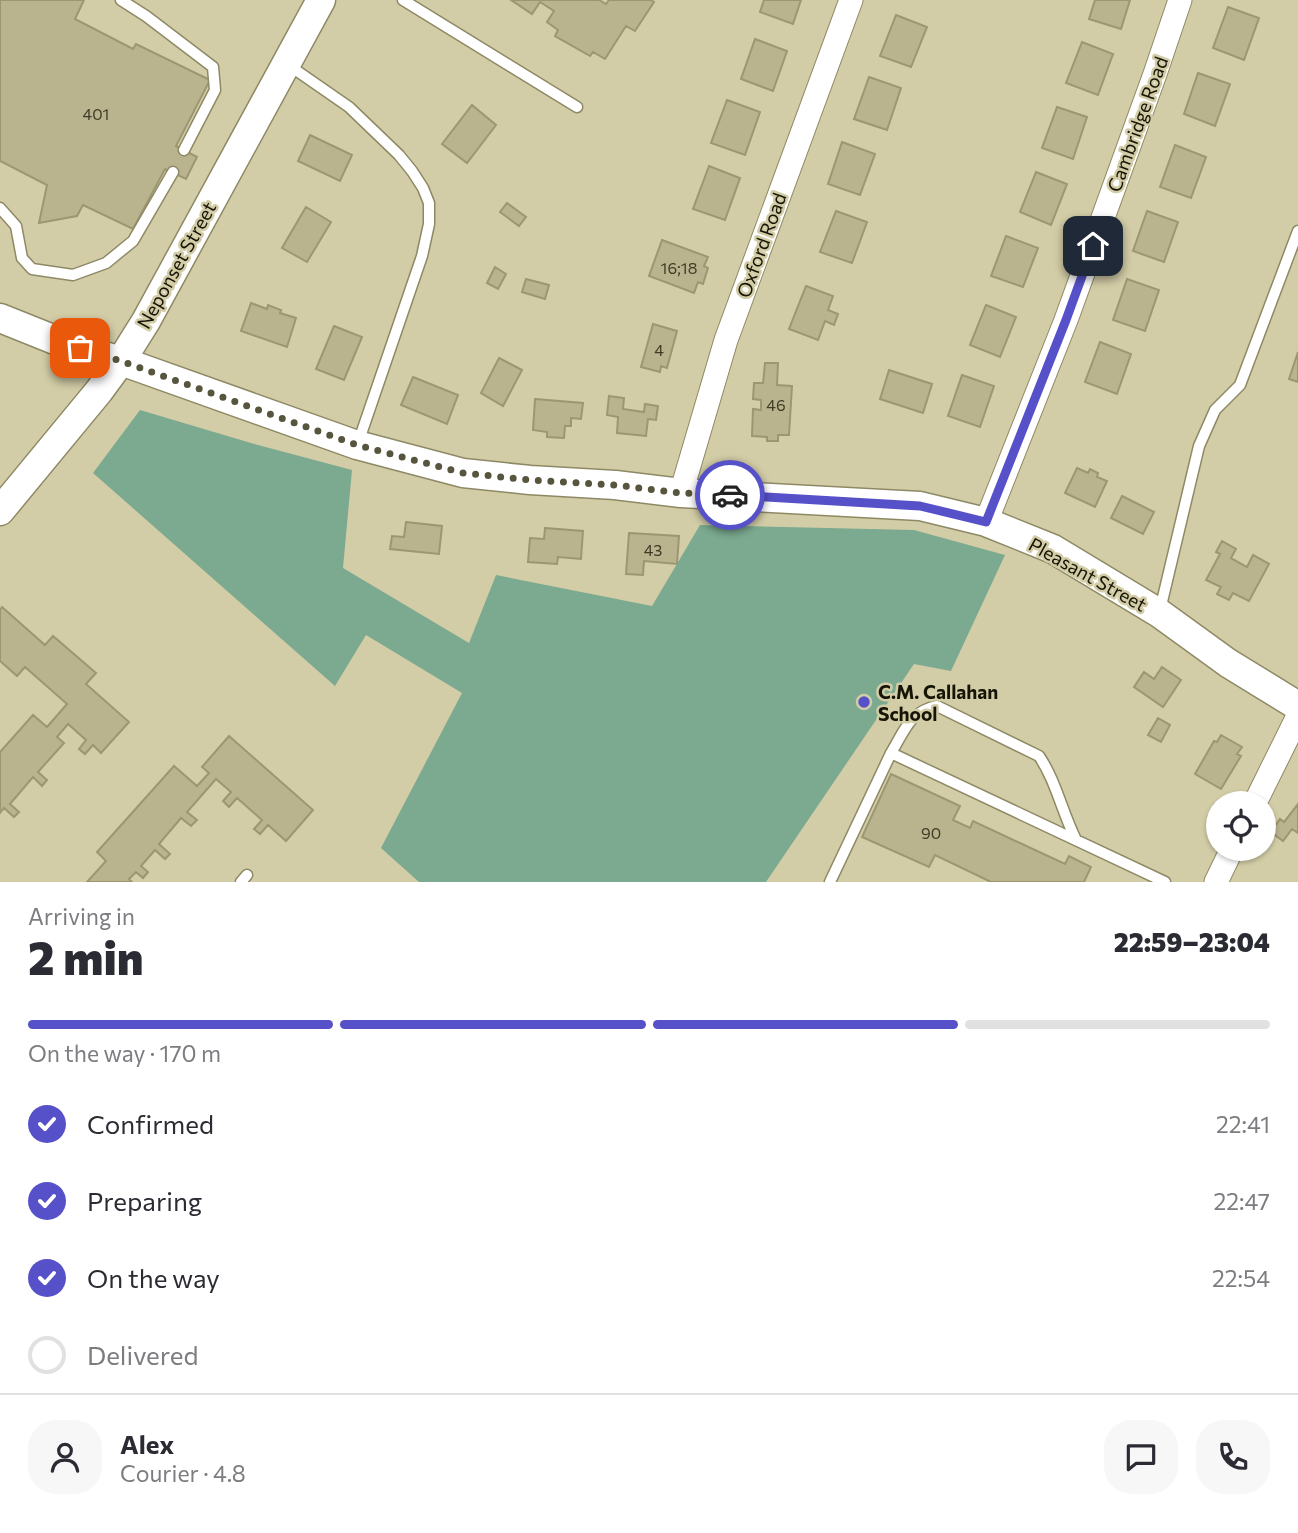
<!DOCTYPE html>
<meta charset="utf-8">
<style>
:root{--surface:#fff;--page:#f7f7f7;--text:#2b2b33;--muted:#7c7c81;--line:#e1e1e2;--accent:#5751c9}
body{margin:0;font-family:Commissioner,sans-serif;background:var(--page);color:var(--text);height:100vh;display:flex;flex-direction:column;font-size:26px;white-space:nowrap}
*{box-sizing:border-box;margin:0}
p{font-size:23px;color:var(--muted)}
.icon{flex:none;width:38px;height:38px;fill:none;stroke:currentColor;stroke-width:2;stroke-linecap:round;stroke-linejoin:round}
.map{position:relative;height:882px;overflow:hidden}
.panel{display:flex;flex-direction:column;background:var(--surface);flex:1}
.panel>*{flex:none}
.fabs{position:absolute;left:1206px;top:791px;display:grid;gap:14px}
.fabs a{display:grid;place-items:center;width:70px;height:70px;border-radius:50%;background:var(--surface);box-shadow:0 2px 5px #0004;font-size:35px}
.pin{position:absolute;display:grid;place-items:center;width:60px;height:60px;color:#fff;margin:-30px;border-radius:14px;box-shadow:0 4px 10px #0006}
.courier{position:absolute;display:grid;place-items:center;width:70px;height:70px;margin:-35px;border:5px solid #5751c9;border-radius:50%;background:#fff;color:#222;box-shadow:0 2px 9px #0007}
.summary em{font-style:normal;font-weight:800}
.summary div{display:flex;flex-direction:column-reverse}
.summary{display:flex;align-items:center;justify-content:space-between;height:119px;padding:0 28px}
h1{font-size:46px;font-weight:800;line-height:52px}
.bar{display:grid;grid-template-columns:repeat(4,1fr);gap:10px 7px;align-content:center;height:84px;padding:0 28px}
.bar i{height:9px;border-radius:5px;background:var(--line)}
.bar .active{background:var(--accent)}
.bar p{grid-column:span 4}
.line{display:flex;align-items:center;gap:18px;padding:0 28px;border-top:2px solid var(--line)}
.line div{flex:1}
.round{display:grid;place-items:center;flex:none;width:74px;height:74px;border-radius:28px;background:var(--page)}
ol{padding:0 28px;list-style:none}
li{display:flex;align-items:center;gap:21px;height:77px}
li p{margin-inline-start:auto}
li .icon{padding:7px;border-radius:50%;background:var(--accent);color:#fff;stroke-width:4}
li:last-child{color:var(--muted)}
li i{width:38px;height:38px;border:4px solid var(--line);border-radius:50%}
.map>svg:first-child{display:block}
.green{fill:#7baa90}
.building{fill:#b9b38e;stroke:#9c9672;stroke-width:2}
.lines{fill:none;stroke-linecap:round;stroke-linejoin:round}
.service-casing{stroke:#8e8965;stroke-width:13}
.minor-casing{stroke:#8e8965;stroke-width:25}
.tertiary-casing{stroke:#8e8965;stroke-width:31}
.service{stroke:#fff;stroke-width:10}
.minor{stroke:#fff;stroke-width:23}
.tertiary{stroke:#fff;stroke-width:28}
.done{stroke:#58553e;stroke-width:7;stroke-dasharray:0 12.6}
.route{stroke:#5751c9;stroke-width:9}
.poi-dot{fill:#5751c9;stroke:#d3cda7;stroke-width:2.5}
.labels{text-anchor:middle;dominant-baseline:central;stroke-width:5;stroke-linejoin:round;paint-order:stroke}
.number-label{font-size:16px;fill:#3f3c28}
.street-label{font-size:19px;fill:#161406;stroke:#d3cda7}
.poi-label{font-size:19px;font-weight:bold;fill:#161406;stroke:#d3cda7;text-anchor:start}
</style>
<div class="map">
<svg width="1298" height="882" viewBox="0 0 1298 882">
<rect width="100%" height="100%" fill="#d3cda7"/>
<path class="green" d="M140,410L258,445L352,470L343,568L469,643L496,575L652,606L700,525L914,530L1005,555L951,671L914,664L766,882H419L381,848L462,693L366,635L335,686L93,473Z"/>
<path class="building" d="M0,0H84L75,19L133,49L136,44L210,80L176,146L197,157L186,179L165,169L133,229L83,205L77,216L39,223L47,185L0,161Z
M511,0H599L606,4L609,0H651L654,2L635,31L626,26L605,59L593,52L590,56L555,36L558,30L547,22L554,11L540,2L532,14Z
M764,0H801L793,24L760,12Z
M1095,0H1130L1121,29L1089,19Z
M1228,7L1259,18L1244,60L1213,48Z
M896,15L927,27L911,67L880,56Z
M755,39L787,51L773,91L741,79Z
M1082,42L1113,54L1098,95L1066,83Z
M1198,73L1230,84L1215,126L1184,114Z
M869,77L901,88L887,130L854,119Z
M727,100L760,112L745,155L711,143Z
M472,105L496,125L467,163L442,144Z
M1057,107L1087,117L1073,159L1042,148Z
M310,135L352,155L340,181L298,161Z
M842,142L875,154L860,195L828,184Z
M1175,145L1206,157L1191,198L1160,187Z
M709,166L740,178L725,220L693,209Z
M1036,172L1067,184L1051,225L1020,212Z
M507,203L526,217L519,226L500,212Z
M306,207L331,222L307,262L282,248Z
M836,211L867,222L852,263L820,252Z
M1147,211L1178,222L1164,262L1133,251Z
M1006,236L1038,248L1023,287L991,276Z
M662,240L708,257L704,266L708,268L703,284L698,282L694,293L649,276Z
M495,267L506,274L498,289L487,283Z
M526,279L549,285L545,299L522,292Z
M1127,279L1159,290L1145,331L1113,320Z
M806,286L833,296L828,310L838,314L834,325L825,321L818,340L789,329Z
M251,303L267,309L268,305L281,310L280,313L296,318L287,347L241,331Z
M986,305L1016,317L1000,357L970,345Z
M653,324L677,331L667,368L661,366L660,372L641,367Z
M334,326L362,337L344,380L316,369Z
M1100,342L1131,354L1117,394L1085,382Z
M1298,352V382L1289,379Z
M499,358L522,370L503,406L481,393Z
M765,363H778L777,385L792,386L789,435H778V441H767V437L752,436L753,409L761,410V400L753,399L754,383H763Z
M889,370L932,384L923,413L880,399Z
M962,375L994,386L980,427L948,416Z
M413,377L458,395L447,424L401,405Z
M609,396L624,398L623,409L644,412L645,404L658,406L656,420L648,419L646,436L617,433L618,417L607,415Z
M535,399L583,403L581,419L571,418V426H565L564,438L547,437V432L533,430Z
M1077,468L1088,473L1090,469L1098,473L1097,477L1107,481L1095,507L1065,493Z
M1122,496L1154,512L1143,534L1111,518Z
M406,522L442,526L439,554L390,549L392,536L404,537Z
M545,528L583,531L581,559L558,557L557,564L528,562L530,538L544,539Z
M629,533L679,536L677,564L644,561L643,575L626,574Z
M1222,541L1236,549L1231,558L1247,567L1253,555L1269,564L1249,601L1233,593L1229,600L1217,594L1221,587L1206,580L1220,554L1216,552Z
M2,607L45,645L53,636L96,673L86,684L129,722L101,753L93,745L85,754L79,749L86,740L68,724L57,737L64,743L38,772L47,780L42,786L33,777L10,804L19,812L14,817L4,808L0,813V752L33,715L47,727L67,704L25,667L17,676L0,661V610Z
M1162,667L1181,680L1163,707L1134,687L1144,672L1154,679Z
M1158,718L1170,725L1161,742L1148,735Z
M1221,735L1242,747L1237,754L1241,756L1221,789L1195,774L1214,741L1217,742Z
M229,736L313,810L286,841L268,825L260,834L254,829L262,820L237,798L229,807L223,801L231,792L216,779L187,812L197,820L191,826L181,818L159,844L170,854L165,859L155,850L141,866L148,872L143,878L136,872L129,879L132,882H87L106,861L97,852L174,766L197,786L209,773L202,767Z
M891,774L960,806L953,820L970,828L973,821L1065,864L1069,856L1091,867L1084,882H991L935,855L929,867L862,837Z
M1298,804V833L1292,829L1283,841L1271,832L1280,819L1284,822Z"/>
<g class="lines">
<defs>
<path id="service" d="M121,0L146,16L213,67L215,90L184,150
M403,0L577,107
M287,64L349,107L399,155L412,171L423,188L429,203V224L422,256L358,443
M0,208L16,226L22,258L32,269L73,275L106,263L133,241L173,172
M1160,610L1199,446L1215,410L1240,385L1298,231
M1076,840C1062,812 1056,781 1039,756L937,706C909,712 905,730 891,753L1165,882
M241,882L247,875
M830,882L891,753"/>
<path id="minor" d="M681,493L726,340L851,0
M986,522L1066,320L1155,74L1180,0
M1255,803L1298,716
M1216,882L1232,849"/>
<path id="tertiary" d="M0,318L60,342L121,361L357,445L463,473L530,480L615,485L681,493L920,506L986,522L1053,549L1159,613L1228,663L1298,706
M0,511L99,391L121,361L146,321L321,0"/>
</defs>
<use href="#service" class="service-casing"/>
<use href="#minor" class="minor-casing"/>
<use href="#tertiary" class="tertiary-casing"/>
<use href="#service" class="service"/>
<use href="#minor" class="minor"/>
<use href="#tertiary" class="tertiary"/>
</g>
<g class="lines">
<path class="done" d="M80,348L121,361L357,445L463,473L530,480L615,485L681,493L730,495"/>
<path class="route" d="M730,495L920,506L986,522L1066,320L1093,246"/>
</g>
<circle class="poi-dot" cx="864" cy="702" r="7"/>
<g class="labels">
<g class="number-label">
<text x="96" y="113">401</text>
<text x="679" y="267">16;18</text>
<text x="659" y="349">4</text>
<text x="776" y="404">46</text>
<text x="653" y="549">43</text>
<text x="931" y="832">90</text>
</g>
<g class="street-label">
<text transform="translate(1137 124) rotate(-70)">Cambridge Road</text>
<text transform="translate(761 245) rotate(-70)">Oxford Road</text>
<text transform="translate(176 265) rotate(-61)">Neponset Street</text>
<text transform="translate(1088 574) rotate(29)">Pleasant Street</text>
</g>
<g class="poi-label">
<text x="878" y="691">C.M. Callahan<tspan x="878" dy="22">School</tspan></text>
</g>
</g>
</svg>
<div class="fabs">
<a><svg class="icon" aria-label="locate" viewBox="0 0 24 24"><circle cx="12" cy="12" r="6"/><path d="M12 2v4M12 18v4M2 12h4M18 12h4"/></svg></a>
</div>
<div class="pin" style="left:80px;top:348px;background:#ea580c"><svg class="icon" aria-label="bag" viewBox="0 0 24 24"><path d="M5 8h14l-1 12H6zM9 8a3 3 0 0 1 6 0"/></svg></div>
<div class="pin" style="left:1093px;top:246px;background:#1f2937"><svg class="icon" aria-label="home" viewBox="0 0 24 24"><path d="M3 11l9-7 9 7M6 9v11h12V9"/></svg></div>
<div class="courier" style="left:730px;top:495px"><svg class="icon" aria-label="car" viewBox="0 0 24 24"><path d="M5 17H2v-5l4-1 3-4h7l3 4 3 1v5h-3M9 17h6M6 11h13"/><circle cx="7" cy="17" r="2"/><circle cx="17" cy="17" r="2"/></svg></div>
</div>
<section class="panel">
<div class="summary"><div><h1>2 min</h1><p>Arriving in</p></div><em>22:59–23:04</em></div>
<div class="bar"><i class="active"></i><i class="active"></i><i class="active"></i><i></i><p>On the way · 170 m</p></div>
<ol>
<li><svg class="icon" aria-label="check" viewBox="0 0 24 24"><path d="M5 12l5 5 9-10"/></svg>Confirmed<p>22:41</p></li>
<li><svg class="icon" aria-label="check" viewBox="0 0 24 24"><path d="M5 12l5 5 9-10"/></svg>Preparing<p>22:47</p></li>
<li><svg class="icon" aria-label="check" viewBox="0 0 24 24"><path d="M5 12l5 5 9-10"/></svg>On the way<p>22:54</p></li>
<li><i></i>Delivered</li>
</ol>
<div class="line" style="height:126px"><a class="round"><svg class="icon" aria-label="person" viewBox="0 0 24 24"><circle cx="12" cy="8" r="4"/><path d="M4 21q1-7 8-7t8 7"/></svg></a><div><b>Alex</b><p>Courier · 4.8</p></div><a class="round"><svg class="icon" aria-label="chat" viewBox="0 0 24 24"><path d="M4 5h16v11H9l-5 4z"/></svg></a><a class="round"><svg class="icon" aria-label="phone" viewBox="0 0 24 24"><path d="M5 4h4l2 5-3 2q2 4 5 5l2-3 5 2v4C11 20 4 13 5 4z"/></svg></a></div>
</section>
